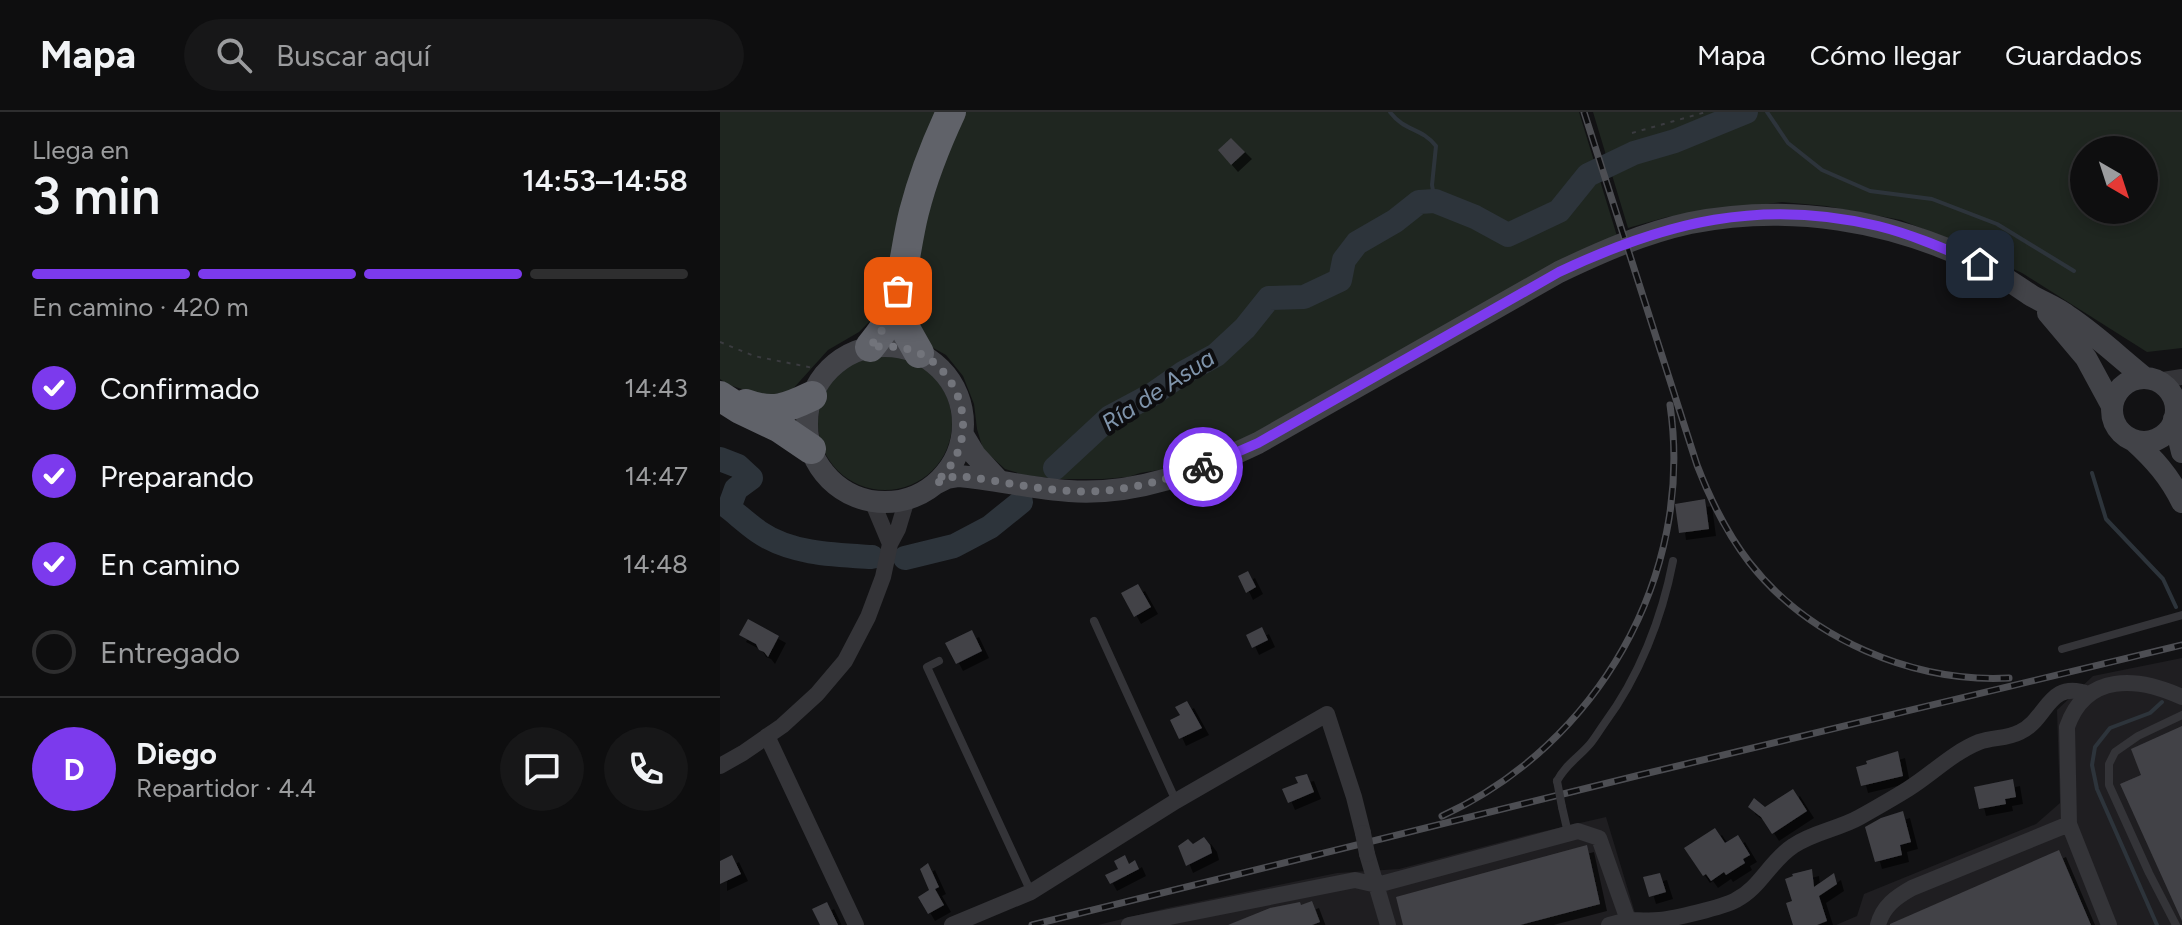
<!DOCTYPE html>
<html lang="es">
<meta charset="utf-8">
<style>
:root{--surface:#0e0e0f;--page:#171718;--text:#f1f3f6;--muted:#9b9c9e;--line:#2e2e2f;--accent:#7c3aed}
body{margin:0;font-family:Figtree,sans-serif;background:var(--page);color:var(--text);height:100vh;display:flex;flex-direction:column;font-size:30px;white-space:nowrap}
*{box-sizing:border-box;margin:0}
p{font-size:26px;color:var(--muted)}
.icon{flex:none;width:44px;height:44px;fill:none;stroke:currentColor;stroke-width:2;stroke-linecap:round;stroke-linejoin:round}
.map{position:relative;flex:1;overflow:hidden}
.side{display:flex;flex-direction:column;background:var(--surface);width:720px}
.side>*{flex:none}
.needle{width:52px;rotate:141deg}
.fabs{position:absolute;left:1350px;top:24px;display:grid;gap:16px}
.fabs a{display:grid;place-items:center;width:88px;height:88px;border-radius:50%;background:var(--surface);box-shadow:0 4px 12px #0003,0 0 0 2px var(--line);font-size:40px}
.pin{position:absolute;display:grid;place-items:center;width:68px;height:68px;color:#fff;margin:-34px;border-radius:16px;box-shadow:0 4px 12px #0006}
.courier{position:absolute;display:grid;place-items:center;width:80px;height:80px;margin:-40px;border:6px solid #7c3aed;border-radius:50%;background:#fff;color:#222;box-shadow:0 2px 10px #0007}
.overview em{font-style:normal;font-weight:600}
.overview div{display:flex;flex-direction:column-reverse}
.overview{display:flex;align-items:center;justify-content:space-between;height:136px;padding:0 32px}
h1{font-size:52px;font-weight:600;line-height:60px}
.bar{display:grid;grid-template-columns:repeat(4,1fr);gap:12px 8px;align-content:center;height:96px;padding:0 32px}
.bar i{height:10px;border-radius:6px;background:var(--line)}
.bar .selected{background:var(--accent)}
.bar p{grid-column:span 4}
.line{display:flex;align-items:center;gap:20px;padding:0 32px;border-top:2px solid var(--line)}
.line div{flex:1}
.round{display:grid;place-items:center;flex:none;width:84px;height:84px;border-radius:42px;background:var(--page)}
ol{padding:0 32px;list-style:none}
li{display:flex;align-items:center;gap:24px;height:88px}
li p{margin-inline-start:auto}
li .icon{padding:8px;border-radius:50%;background:var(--accent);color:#fff;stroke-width:4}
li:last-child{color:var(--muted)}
li i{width:44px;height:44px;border:4px solid var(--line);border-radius:50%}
header{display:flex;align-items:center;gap:48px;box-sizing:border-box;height:112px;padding:0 40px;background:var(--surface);border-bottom:2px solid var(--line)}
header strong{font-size:38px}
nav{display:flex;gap:44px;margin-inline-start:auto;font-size:28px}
.search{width:560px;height:72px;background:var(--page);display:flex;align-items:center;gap:20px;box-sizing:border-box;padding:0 28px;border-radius:44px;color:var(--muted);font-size:30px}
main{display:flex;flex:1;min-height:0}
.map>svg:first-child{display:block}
.built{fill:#1f1e21}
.green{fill:#1f2620;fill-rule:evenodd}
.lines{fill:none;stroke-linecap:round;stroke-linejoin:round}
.stream{stroke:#2d343b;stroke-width:4}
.river{stroke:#2d343b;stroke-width:24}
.building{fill:#424247;filter:url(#shadow)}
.path{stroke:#3a3b3f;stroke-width:2;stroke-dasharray:4 6;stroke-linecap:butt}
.lane{stroke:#343438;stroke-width:8}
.street{stroke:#343438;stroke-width:16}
.secondary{stroke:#424348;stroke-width:22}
.highway{stroke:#606269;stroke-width:30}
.rail-casing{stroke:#4d4e53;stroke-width:7}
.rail{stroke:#0d0d0f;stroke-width:4;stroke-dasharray:12;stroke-linecap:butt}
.lane-bridge{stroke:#343438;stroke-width:8}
.street-bridge{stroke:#343438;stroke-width:16}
.done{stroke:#72747b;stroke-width:8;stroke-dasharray:0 14.4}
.route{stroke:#7c3aed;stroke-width:10}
.labels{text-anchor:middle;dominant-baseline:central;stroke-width:8;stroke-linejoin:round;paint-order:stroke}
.water-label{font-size:24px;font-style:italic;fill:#7f94ab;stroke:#0d0d0f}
</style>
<header>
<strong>Mapa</strong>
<div class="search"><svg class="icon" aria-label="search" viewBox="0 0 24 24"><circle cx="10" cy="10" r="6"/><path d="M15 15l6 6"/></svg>Buscar aquí</div>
<nav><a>Mapa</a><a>Cómo llegar</a><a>Guardados</a></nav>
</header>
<main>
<section class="side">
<div class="overview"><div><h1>3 min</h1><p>Llega en</p></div><em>14:53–14:58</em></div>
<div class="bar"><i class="selected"></i><i class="selected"></i><i class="selected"></i><i></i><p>En camino · 420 m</p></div>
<ol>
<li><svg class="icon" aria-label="check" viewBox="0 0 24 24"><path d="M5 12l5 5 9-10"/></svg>Confirmado<p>14:43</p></li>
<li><svg class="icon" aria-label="check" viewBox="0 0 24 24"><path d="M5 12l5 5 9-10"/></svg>Preparando<p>14:47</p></li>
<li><svg class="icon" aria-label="check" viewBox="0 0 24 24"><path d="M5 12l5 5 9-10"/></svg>En camino<p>14:48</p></li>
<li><i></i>Entregado</li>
</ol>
<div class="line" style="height:144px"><b class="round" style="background:var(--accent);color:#fff">D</b><div><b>Diego</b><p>Repartidor · 4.4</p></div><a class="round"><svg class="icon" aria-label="chat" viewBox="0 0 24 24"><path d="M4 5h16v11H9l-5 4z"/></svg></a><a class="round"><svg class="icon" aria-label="phone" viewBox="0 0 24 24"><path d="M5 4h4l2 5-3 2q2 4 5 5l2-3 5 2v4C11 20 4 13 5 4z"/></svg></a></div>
</section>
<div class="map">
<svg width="1462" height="813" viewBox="0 0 1462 813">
<defs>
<filter id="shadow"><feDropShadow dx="7" dy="7" stdDeviation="0" flood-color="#0009"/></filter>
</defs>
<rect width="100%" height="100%" fill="#121214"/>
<path class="built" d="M1462,546V813H1116L1137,804L1144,782L1316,712L1340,691L1337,598L1373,564Z
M886,705L915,801L957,813H378L447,796L617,761L679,757L812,722Z"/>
<path class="green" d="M0,0H218L157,202L139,220L108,238L71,279L44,284L9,273L0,267Z
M241,0H859L897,124L625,276L501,338L445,357L420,361L408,365L383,367H339L304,363L285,357L263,337L257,317L254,292L243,264L226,243L208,233L187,197L192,152Z
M873,0H1462V236L1427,240L1302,161L1235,130L1181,108L1106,94L1062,90L947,105L908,116ZM1364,38H1424V98H1364Z
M98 311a67 67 0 1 1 134 0a67 67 0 1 1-134 0Z"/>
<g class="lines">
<path class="stream" d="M670,0C685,20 701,15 716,34L712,73L715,89
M1047,0L1068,31L1102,58L1150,79L1212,87L1277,112L1354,159
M1372,361L1386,407L1443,467L1456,495
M1437,813L1377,677L1372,653L1375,635L1390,616L1430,601L1442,590"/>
<path class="river" d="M0,347L18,354L31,366L16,377L9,396C19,404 29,413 39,420C71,442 115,443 152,445
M335,356L390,305L433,282L463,261L496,243L525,216L549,186L584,185L620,168L624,148L637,131L675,109L699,90L715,89L755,105L788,123L839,99L868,63L914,41L955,29L1026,0
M185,446L234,434L270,415L301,390"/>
</g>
<path class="building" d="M511,26L525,40L511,53L498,38Z
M985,387L989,417L959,421L955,392Z
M528,459L536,475L526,481L518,464Z
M418,472L431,495L414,505L401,481Z
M28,507L59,524L48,545L44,540L39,538L36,532L19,523Z
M542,515L548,528L532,536L526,523Z
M252,518L262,539L236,552L225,531Z
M467,589L482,616L459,627L450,608L460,603L455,595Z
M1462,614V809L1400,672L1421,663L1411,637Z
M1178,639L1183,664L1141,674L1136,655L1147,652L1146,649Z
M587,662L594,680L568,691L562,677L578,671L575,665Z
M1293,667L1296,685L1285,687L1286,692L1259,697L1254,675Z
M1073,677L1087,699L1052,722L1041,705L1028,695L1034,686L1045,695Z
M1183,699L1191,730L1180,733L1182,743L1155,750L1145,715L1161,706Z
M995,716L1005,731L1018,723L1030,743L1023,747L1025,751L1006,763L1004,760L991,769L986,762L983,764L964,736Z
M484,725L490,733L492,741L466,754L458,734L468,727L473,732Z
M867,733L880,792L800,813H683L676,785Z
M1339,738L1371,813H1170V812Z
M12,743L21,762L0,772V749Z
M405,743L409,752L415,748L419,757L390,772L385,763L398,757L394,749Z
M208,751L219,775L215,777L224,793L208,802L198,785L209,778L200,757Z
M1092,757L1094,775L1114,761L1117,772L1099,784L1107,809L1097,813H1073L1066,791L1072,789L1065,767L1073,764L1072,762Z
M940,761L946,780L929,785L923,765Z
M592,789L600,810L592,813H508L550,796L580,790L581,793Z
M107,790L118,813H100L92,797Z"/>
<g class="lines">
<path class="path" d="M912,21L986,0
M0,230L34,244L108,259"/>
<path class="lane" d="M374,509L456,689
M1342,537L1462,503
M219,549L207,555L311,780
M837,669C846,652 858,646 870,632C875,626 879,619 884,612C919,565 942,506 953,449
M842,695L848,721
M1456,813L1429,761L1389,673V652L1395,640L1418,624L1462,603"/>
<path class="street" d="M1437,269L1462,265
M152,389L170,432
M47,624L136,813
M0,654L23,641L62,614L97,582L125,549L148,505L163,465L170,432L178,417L187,387
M647,742L668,813
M908,808C918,808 929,809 939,808C954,807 1003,795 1016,788C1040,776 1050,749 1073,734C1093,720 1119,717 1140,705C1156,696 1172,687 1188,677C1212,662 1232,641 1259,630C1272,625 1287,627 1300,620C1327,608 1328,567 1368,582
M232,813L311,780L456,689L607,602L634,685L643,721
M409,813L635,768L657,773L858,719L879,726L908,808L889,813
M1158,813C1163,794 1176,785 1192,776L1349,712
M1389,813L1349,712L1347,615C1366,560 1418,565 1462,585"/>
<path class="secondary" d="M1328,201L1366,246L1392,294
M87 312a78 78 0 1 1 156 0a78 78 0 1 1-156 0Z
M1392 298a32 32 0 1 1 64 0a32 32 0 1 1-64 0Z
M1454,307L1462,340
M243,323L255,343L279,369
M1413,328C1434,347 1450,365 1462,390
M215,372L227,366L239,364C276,367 312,377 349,379C416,384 479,359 538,331L839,160C881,140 924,121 970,111C1069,91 1171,108 1260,152C1279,161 1295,173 1312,184C1324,191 1338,196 1349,205C1376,223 1400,246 1425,266"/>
<path class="highway" d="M179,181L186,218L199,241
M150,235C156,227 164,218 168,209C183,177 185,135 194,100C203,65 216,32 231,0
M0,284L20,297L60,316L91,337
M26,292C53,302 67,296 92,284"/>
<defs>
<path id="rail" d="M864,0L977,353C990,387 1006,420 1029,450C1089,527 1193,571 1289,566
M722,704C877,633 975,464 950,293
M312,813L920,663L1462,533"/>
</defs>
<use href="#rail" class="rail-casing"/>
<use href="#rail" class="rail"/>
<path class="lane-bridge" d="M837,669L842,695"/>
<path class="street-bridge" d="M643,721L647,742"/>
</g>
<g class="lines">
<path class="done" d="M178,179L167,211L150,235C167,234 184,234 199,241C236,259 253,305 237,342C232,354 223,363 215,372L227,366L239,364C276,368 313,377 350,379C397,382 440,370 483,355"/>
<path class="route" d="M483,355L538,331L839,160C945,110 1041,86 1158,114C1194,123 1227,138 1260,152"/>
</g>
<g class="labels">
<g class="water-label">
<text transform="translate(438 278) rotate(-33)">Ría de Asua</text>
</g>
</g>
</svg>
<div class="fabs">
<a><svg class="needle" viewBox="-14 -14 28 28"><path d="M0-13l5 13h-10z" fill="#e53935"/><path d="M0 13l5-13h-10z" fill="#9b9c9e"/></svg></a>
</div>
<div class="pin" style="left:178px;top:179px;background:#ea580c"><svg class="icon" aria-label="bag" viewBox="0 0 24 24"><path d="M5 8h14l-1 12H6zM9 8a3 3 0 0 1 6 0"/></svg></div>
<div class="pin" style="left:1260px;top:152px;background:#1f2937"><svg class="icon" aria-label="home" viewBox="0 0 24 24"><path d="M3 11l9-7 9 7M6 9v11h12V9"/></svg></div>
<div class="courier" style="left:483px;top:355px"><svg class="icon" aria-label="bike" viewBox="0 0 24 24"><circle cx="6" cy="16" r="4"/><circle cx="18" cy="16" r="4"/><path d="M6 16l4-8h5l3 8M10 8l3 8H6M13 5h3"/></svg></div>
</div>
</main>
